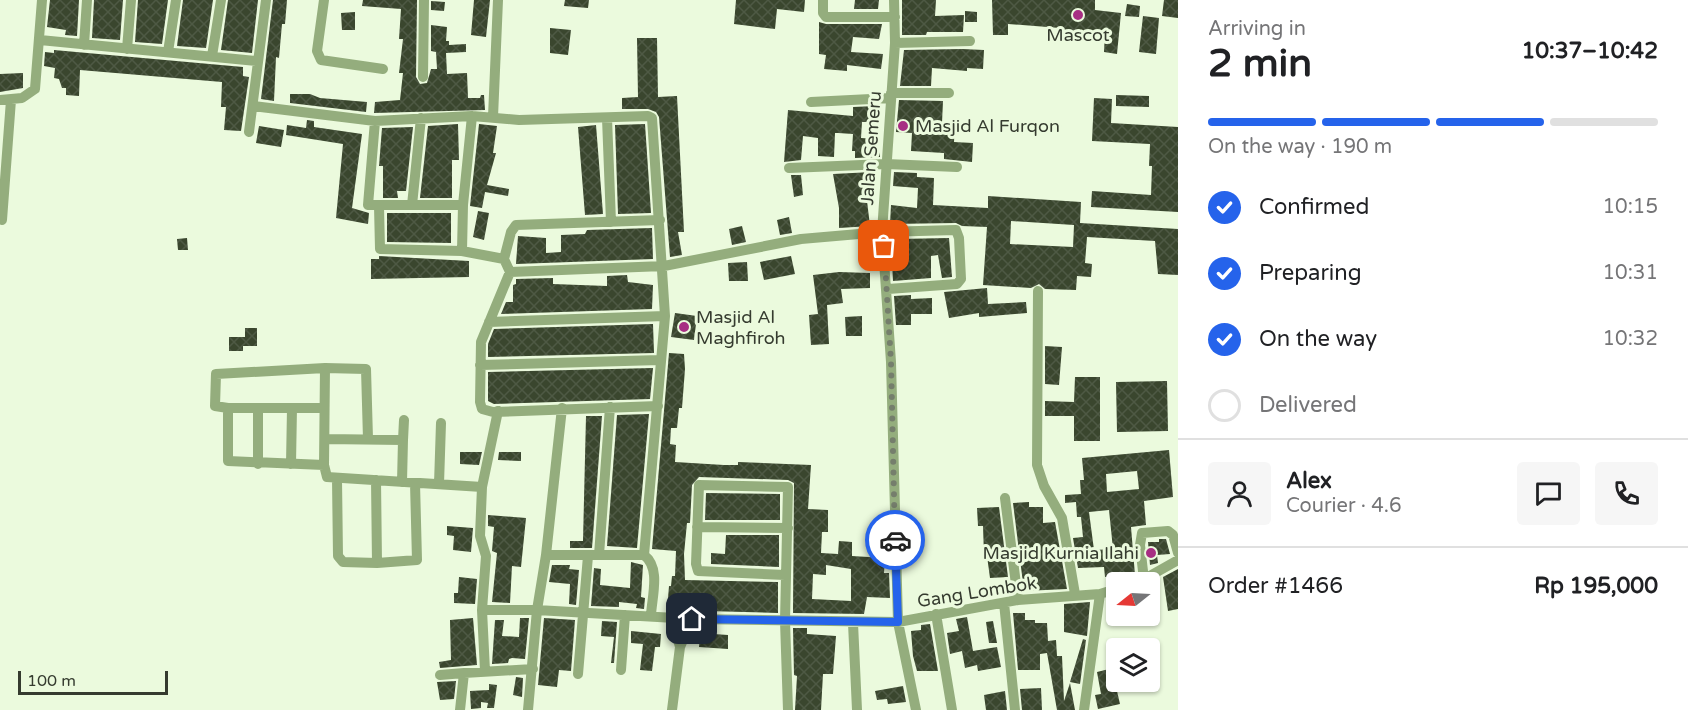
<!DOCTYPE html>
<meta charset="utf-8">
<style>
:root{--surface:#fff;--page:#f6f6f6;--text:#202124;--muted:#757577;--line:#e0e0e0;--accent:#2563eb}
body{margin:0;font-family:"Varela Round",sans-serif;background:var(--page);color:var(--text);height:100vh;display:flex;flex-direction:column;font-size:22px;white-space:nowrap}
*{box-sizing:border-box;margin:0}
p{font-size:20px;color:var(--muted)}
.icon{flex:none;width:33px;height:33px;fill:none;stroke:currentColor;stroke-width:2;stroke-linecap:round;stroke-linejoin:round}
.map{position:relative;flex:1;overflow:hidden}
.side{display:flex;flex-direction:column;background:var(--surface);width:510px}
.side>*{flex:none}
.needle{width:39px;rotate:252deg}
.buttons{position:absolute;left:1106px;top:572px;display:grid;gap:12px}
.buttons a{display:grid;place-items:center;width:54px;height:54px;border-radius:6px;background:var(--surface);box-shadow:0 2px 4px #0004;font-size:30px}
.scale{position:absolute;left:18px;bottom:15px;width:150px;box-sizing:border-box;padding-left:6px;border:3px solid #353b2f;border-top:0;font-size:16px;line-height:21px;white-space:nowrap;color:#353b2f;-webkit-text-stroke:4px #ebfadd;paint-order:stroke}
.pin{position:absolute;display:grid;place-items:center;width:51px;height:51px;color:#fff;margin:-26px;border-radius:12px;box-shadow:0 3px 9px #0006}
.courier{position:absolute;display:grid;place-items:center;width:60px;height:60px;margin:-30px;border:4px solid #2563eb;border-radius:50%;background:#fff;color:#222;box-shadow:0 2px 8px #0007}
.overview em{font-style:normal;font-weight:700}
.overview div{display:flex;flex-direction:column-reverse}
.overview{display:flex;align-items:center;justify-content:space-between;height:102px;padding:0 30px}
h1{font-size:39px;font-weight:700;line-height:45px}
.bar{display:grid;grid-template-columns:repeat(4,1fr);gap:9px 6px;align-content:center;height:72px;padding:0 30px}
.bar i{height:8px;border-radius:4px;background:var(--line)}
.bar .on{background:var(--accent)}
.bar p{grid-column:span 4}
.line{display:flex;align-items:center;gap:15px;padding:0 30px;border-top:2px solid var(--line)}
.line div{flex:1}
.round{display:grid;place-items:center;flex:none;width:63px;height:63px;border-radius:6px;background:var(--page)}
ol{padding:0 30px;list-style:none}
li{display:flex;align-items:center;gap:18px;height:66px}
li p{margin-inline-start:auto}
li .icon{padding:6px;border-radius:50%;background:var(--accent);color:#fff;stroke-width:4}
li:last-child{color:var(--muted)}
li i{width:33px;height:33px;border:3px solid var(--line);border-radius:50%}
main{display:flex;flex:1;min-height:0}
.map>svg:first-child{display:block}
.building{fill:url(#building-cross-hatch);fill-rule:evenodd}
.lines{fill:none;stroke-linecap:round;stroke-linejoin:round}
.minor{stroke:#94ad7d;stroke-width:10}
.done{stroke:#757e6c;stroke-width:6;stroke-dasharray:0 10.8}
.route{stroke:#2563eb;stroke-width:8}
.poi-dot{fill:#a72e83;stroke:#ebfadd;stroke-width:2}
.labels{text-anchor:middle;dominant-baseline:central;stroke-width:6;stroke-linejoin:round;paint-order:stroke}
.poi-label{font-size:18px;fill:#353b2f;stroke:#ebfadd;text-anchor:start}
.street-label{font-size:18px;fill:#353b2f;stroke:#ebfadd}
</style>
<main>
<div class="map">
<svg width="1178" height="710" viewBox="0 0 1178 710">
<defs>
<pattern id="building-cross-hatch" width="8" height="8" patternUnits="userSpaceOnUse" patternTransform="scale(1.5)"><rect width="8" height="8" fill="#3a462e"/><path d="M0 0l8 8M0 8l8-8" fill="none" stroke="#4e5944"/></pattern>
</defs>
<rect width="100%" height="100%" fill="#ebfadd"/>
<path class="building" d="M50,0H79L77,36L65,35L66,30L47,27Z
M94,0H123L120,40L92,38Z
M138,0H168L162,44L135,42Z
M183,0H213L206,48L177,46Z
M228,0H258L252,53L221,50Z
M273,0H287L285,24H282L279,58L276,57L274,101L261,99Z
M363,0H417L416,77L420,84L427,83L431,69H437L436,52L431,51V25L447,27L446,41H449V45L466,44V52L446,53L447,74L467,73L468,98H480L481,95H484L485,110L374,113L375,102L400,100L403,73H399L403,39H399L401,9L362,6Z
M474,0H490L486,37L471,35Z
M565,0H589L588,8L564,6Z
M736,0H805L804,12L777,9L775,29L734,24Z
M855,0H879L878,9H854Z
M902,0H936L935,16L964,15L963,32H927L926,35H902Z
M992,0H1095V10L1121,13L1117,54L1104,52L1105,31H1061L1060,28L1008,24V35H993Z
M1164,0H1178V18L1162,16Z
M431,1L445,2L444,11L431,10Z
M1127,4L1140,6L1139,17L1125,16Z
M965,11L977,12V22H965Z
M355,12V30H342L341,13Z
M1143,16L1159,18L1156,54L1139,52Z
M819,22L826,24H882L879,39L853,37L851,52L883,54L881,69L847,65V71L824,69L826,55L819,54Z
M550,28L571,30L568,55L550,53Z
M637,38H657L658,97L677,96L684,232H678L682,255L670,257L659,117L656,112L648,109H622V98L638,97Z
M962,49L984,50L983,69L967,68V71L932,68L931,86H900L904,50Z
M54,50L243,67V76L249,77L241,131L224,130L226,107H221L222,82L80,70L79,96L66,95V88H62L59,79L54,78L55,68L44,66L45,52L54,53Z
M23,73V88L0,92V74Z
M290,94H310L320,98L367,102L366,112L290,103Z
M1116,95L1149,96V107L1116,106Z
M1094,98L1112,99L1111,123L1178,127V212L1091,207L1092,191L1151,195L1152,166H1149L1150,144L1092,141Z
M899,100L943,101L942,123L955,124L954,142L973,143L972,162L944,159V153L911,151L912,133L896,132Z
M875,106V122H862L861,138L877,139L876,151H880V157L855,158V151H852L853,134L838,133H835L834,157L818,156V138L803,136L801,160L784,162L788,110L853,116V107Z
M307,120L314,121V127L362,134L352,208L369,213L368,224L336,218L343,144L286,135L287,125L306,128Z
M458,124L459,160H452V198H420L428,126Z
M479,124L497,126L493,153H496L487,185L509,189L508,196L485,192L482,208L470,206Z
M645,124L651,213L618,214L615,125Z
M596,125L603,214L585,215L578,127Z
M259,126L284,130L281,147L256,143Z
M413,127L406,191H397L398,198H383V166H379L382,128Z
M872,172L871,185L865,184L870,226L839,228V208L833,174Z
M894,172L917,173V177L934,178L933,205L988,208V196L1081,202L1080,223L1178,229V275L1158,274L1155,241L1087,237L1085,263L1092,264L1091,277L1077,276L1076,290L1045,289L1039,284L1031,288L983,285L987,227L962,226L956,223L890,224L891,205L917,208L918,188L893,186ZM1011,221L1074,225L1073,247L1010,244Z
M791,175H801L803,195L794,197Z
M478,211L489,213L484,240L473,237Z
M387,213H451V243L387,242Z
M789,217L792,233L780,235L777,220Z
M742,226L746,242L732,245L729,229Z
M652,228L653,259L516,264L518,236L546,238V253L561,252V235L585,234L587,230Z
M187,238L188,250H178L177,239Z
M949,238L952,277L942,278L938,255L931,256V278L893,281L892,263L899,262L898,239Z
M379,256L469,261V277L371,279V259H379Z
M791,256L795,274L764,280L760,262Z
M747,262L748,281H729L728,263Z
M839,272L870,273V288L841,289L843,303L827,305L829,344L811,345L809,315L818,314L813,275Z
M627,275L628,282L653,285L652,309L501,314L506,302H513V285L516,284V279L553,278V284L607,286V276Z
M987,288L988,304L1026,302L1027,313L979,317V313L949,318L944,292Z
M911,295V299L932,298V314H911V325H896L894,296Z
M675,313L697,316L694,340L671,337Z
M862,316V336H846L845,317Z
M653,324L654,353L488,357V344L494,329Z
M245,328H257V346H243V351H229V337H245Z
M1045,346L1062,347L1059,385L1045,384Z
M669,353L684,354L685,369L682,408H679L677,428H671L670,444L676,445L675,462L724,465H738V462L811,465L808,509L828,510V532H822L821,553L838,554L839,541L852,542V556L885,558L884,573H889L890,598L867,597L864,614L793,613L794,483L788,480L699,477L692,485L690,523H687L684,554L685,580L778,582V613L667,610L669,586H671L672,576H675L676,551L652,549ZM826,565L851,569V601L812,599L813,574L826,575Z
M653,368L650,399L494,404L488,401V372Z
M1075,377H1100V441H1074V416H1045V401L1074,402Z
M1167,381L1168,431L1117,432L1116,382Z
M649,414L637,548L607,546L617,415Z
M586,416H602L592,548H570V541H583Z
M1169,450L1173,497L1144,501L1146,525L1131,527L1135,575L1105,577L1104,567L1078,568L1073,538L1083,537L1081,517H1077L1076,502L1065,503V495L1081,494L1080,480H1084L1082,458ZM1137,471L1139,489L1107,492L1106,474ZM1109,510L1113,549L1094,550L1089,512Z
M460,452H482L479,465L460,464Z
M499,452H521V461L498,460Z
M706,493L780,494V520H705Z
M1029,502V507H1043V523L1055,522L1067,589L1024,591L1013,503Z
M999,507L1008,577L990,578L987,556H984L983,526H978L977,508Z
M488,515L526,518L521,567L512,566L510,603L492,602L497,553L492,551L494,527L488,526Z
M447,526L473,528L471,552L453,550L454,536L447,535Z
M726,535H779V567L711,564V553L725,554Z
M1159,539H1166L1170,554L1157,555L1158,563L1150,565L1148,542H1159Z
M631,562L643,565L641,597L645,598L644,609L636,608L637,604L619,602V607L591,606L594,568L601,569L600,585L630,588Z
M552,565H570L569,569L579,570L576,605L569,604L570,584L549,582Z
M1178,569V609L1168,611L1163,577Z
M459,577L477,579L475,604L454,603V593H458Z
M1090,602L1087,636L1064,632V604Z
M1013,613H1025V620H1035V623H1047L1048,641L1056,640L1057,656H1062L1064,701L1070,683L1075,710H1057L1047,653L1040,654V670H1018Z
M967,617L973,651L997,647L1001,667L978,671L977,665L965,668L962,651L950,654L947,633L959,631L956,619Z
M473,618L477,665L440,668L439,662L451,660L450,620Z
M520,618H529L525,659L512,658L509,659L508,663L492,664L495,620H504L502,636L519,637Z
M544,618L575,620L571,671L559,670L557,687L538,685Z
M602,621L617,622L614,663H611L614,637L601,636Z
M993,621L997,643H989L986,622Z
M930,624L938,671H917L913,656L911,631L921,630V625Z
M793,628H807V634L836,636L833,674H823L821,710H795L797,676L794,675Z
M631,631L661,634L660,647H655L652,671L640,670L643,644L631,643Z
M700,633L728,635V649L699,647Z
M1083,639L1086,640L1080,684L1070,682Z
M1109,669L1114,691H1117L1120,704L1098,709L1095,695L1101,694L1097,672Z
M516,677L523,678L522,697L513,695Z
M456,681L454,699L440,700L437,682Z
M489,684L497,685L494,708H487L488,703L481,702V708L471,709L470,691L489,690Z
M903,686L906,702L888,704L887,699L877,700L875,691Z
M1041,688L1042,710H1022L1020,689Z
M1005,691L1007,710H986L984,695Z"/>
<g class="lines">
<path class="minor" d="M324,0L317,51L321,60L383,69
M823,0V13L826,17H895
M894,0L895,43L882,232L891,362L898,622L916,710
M40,40L257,61
M895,43L970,41
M84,45L87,0
M127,49L131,0
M168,52L176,0
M212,56L221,0
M423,77L424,0
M891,93H949
M0,100L22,98L35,89L42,0
M811,102L891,98
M253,106L375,121L472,116L519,120L648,116L652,118L665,316L644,555C661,568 652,596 651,615
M493,117L498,0
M607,118L611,222
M375,121L368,205H463
M249,132L266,0
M789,168L886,164L957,167
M412,205L421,118
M379,206L380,249L462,251L504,259L510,272L664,266L801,239L882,232L956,230L959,238L961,279L957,284L888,289
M2,220L11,100
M462,251L463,205L472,116
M504,259L511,232L516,225L660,220
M510,272L481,342L480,402L482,409L493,412L658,406
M1038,291L1037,465L1044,486L1062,518L1075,594
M489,322L665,316
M480,365L660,360
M325,368L366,369L368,439
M610,407L599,555H644
M228,408H258
M325,439L403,440L402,482
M403,440L404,420
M258,464V408H324
M291,464L292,408
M324,465L228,461V408L215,406L216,374L325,368L324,465L327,477L482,487
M337,479L338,556L343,562L377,563L417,560L415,483
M376,480L377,563
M439,484L441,423
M1005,498L1018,600
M697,527L788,528
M546,555L562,408
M785,575L698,571L696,564L699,485L788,487L785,621L788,710
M1144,580L1140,545L1142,533L1168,531L1173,535L1178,553
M1139,582L1178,560
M1004,603L1015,710
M482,610H537L692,619L898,622L1018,600L1100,594L1116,589
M936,614L952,710
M672,618L680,647
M853,623L857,710
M621,670L625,615
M485,671L482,610L486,556L480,536L482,487L498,411
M578,674L588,556
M440,675L464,673
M460,710L464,673L533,669
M528,710L537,610L546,555H599
M672,710L680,647L692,619
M1084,710L1100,594"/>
</g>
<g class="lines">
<path class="done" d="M884,246L891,362L895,540"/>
<path class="route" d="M692,619L898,622L895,540"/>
</g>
<g class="poi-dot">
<circle cx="1078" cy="15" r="6"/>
<circle cx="903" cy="126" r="6"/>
<circle cx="684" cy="327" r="6"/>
<circle cx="1151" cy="553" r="6"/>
</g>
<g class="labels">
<g class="poi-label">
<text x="1078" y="35" text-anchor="middle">Mascot</text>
<text x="915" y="126">Masjid Al Furqon</text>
<text x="696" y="317">Masjid Al<tspan x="696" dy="21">Maghfiroh</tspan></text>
<text x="1139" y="553" text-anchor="end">Masjid Kurnia Ilahi</text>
</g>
<g class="street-label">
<text transform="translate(871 148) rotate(-86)">Jalan Semeru</text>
<text transform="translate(977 592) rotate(-9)">Gang Lombok</text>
</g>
</g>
</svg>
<div class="buttons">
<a><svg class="needle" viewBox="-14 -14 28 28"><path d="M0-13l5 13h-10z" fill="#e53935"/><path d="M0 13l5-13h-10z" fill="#757577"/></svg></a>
<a><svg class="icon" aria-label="layers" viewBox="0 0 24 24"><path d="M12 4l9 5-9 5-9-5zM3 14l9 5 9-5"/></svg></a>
</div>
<div class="scale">100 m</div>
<div class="pin" style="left:884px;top:246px;background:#ea580c"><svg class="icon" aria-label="bag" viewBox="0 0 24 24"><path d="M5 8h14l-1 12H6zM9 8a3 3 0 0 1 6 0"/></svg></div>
<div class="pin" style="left:692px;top:619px;background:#1f2937"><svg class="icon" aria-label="home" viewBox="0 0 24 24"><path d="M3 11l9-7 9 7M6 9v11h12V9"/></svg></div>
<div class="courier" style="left:895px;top:540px"><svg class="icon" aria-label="car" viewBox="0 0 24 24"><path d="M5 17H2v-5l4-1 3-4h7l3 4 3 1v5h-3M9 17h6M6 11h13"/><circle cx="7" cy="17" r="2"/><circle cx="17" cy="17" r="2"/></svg></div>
</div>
<section class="side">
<div class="overview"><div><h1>2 min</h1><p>Arriving in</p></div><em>10:37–10:42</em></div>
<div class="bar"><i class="on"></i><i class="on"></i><i class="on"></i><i></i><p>On the way · 190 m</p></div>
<ol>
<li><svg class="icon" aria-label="check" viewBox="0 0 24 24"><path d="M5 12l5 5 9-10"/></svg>Confirmed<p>10:15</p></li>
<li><svg class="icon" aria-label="check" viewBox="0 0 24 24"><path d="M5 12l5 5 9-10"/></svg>Preparing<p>10:31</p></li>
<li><svg class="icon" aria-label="check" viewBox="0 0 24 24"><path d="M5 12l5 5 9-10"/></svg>On the way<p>10:32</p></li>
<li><i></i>Delivered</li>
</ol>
<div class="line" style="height:108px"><a class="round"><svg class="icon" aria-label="person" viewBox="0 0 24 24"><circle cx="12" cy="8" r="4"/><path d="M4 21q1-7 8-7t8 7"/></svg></a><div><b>Alex</b><p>Courier · 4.6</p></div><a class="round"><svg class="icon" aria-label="chat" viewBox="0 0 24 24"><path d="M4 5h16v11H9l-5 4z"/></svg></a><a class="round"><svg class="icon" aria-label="phone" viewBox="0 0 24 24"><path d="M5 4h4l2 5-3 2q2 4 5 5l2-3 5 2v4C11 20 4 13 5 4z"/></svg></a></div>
<div class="line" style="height:78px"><div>Order #1466</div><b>Rp 195,000</b></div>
</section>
</main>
